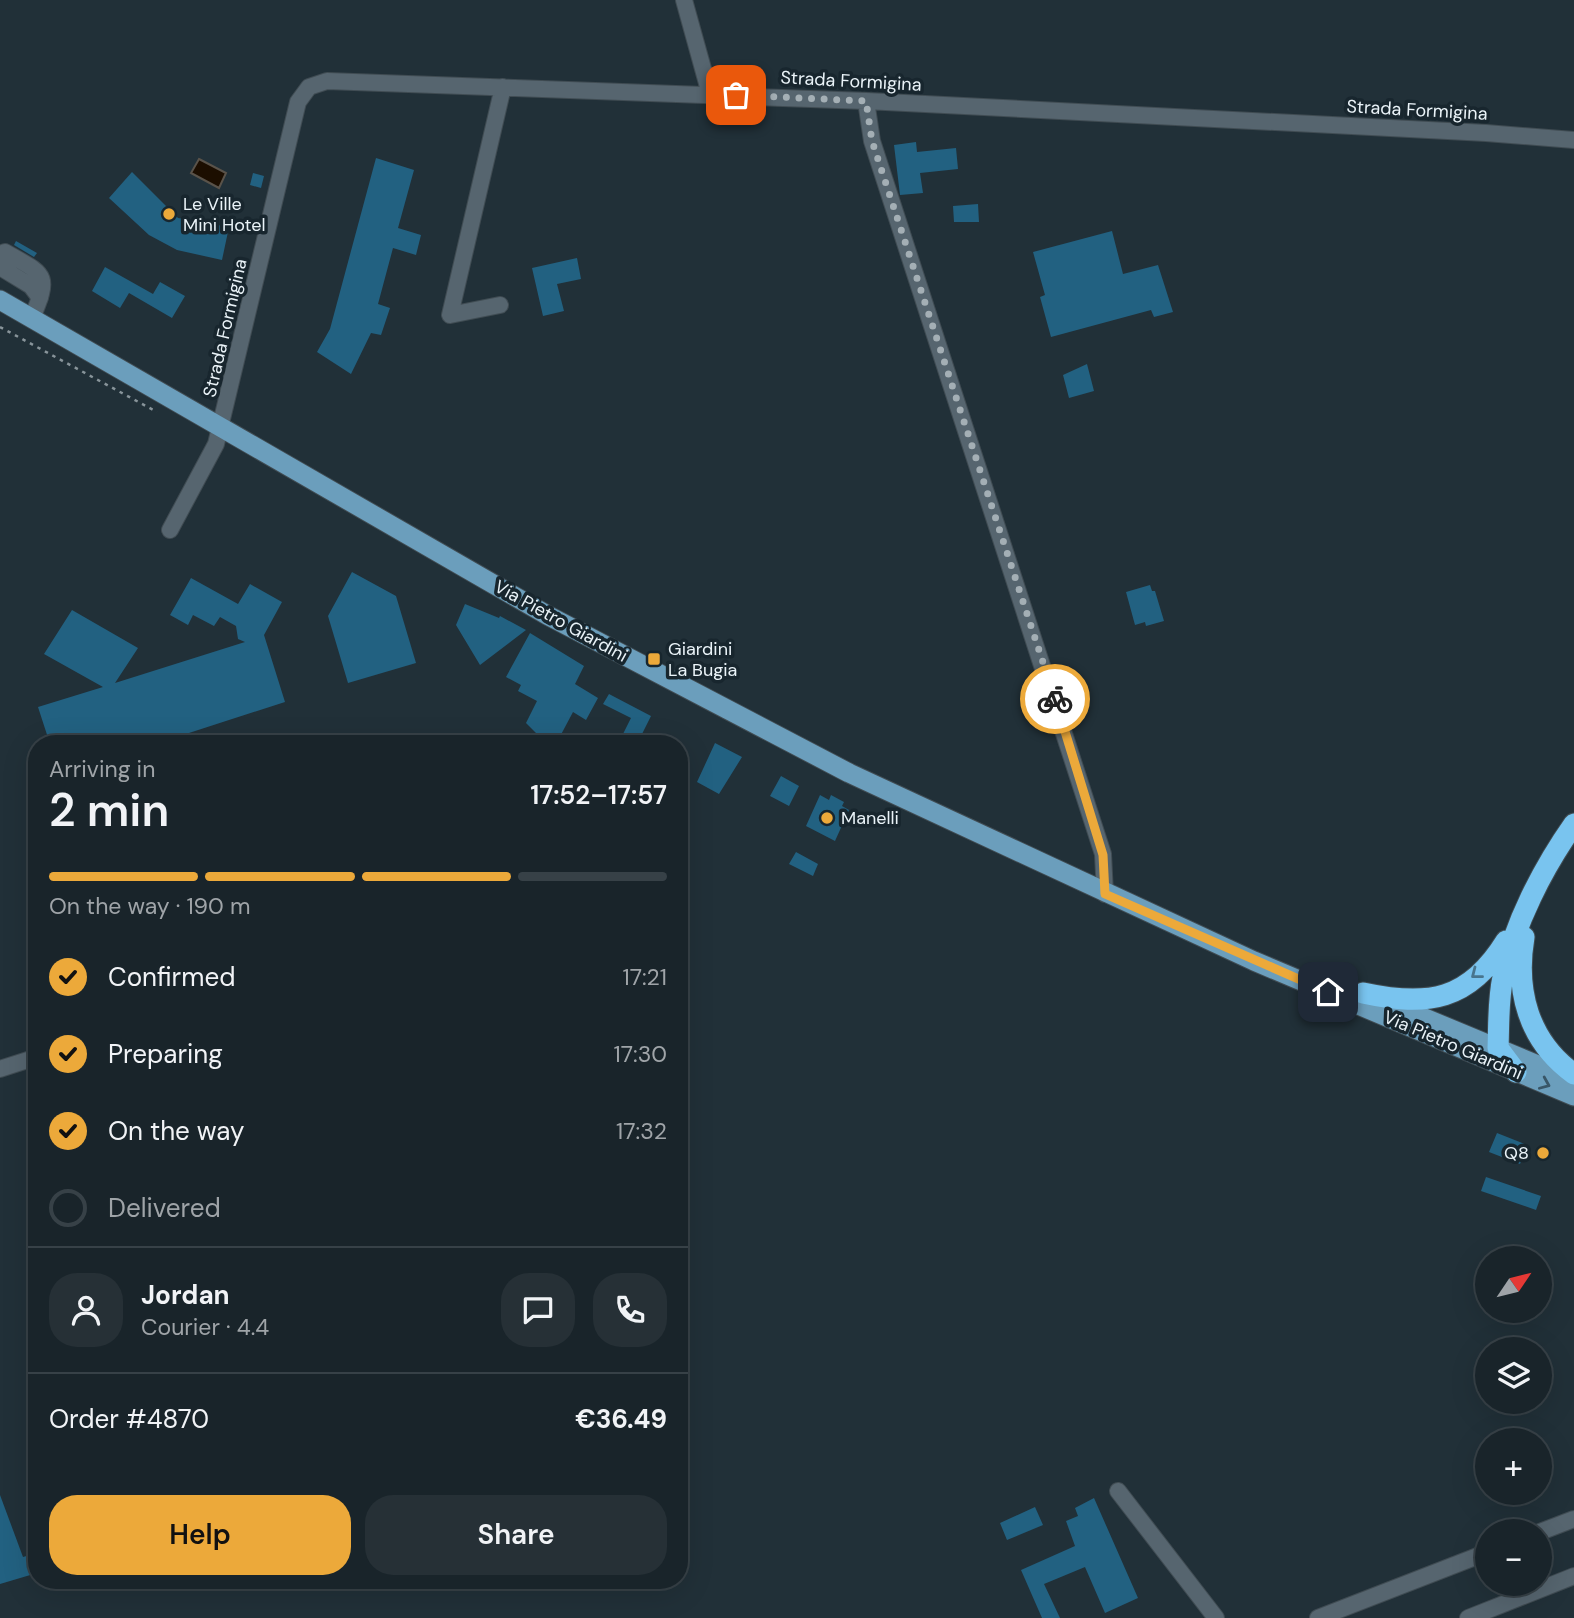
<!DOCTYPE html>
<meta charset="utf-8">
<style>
:root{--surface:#19242a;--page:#263036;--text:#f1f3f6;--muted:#9fa4a8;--line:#374147;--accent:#eca93a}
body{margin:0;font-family:"DM Sans",sans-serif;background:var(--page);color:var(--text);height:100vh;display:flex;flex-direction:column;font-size:26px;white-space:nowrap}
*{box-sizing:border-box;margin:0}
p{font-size:23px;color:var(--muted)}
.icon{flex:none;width:38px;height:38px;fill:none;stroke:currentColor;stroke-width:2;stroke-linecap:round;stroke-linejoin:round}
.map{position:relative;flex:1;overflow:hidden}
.sheet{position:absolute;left:28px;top:735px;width:660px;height:854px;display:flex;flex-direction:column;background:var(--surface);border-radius:28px;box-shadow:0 7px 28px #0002,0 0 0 2px var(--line)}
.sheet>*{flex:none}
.needle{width:46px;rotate:55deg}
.fabs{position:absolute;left:1475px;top:1246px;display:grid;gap:14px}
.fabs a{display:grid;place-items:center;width:77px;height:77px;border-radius:50%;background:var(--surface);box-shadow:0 7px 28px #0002,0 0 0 2px var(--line);font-size:35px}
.pin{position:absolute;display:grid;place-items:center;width:60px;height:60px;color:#fff;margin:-30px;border-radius:14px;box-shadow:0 4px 10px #0006}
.courier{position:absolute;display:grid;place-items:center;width:70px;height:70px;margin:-35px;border:5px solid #eca93a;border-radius:50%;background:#fff;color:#222;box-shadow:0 2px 9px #0007}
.headline em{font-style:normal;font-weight:600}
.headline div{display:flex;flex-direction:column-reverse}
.headline{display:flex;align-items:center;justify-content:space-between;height:119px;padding:0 21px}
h1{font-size:46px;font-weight:600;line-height:52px}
.bar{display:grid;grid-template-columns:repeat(4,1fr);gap:10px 7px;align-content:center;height:84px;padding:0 21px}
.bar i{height:9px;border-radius:5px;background:var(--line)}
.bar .selected{background:var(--accent)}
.bar p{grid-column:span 4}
.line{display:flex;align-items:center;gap:18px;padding:0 21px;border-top:2px solid var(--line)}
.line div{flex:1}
.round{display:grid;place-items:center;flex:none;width:74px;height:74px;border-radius:28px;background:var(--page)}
ol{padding:0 21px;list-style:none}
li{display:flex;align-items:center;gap:21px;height:77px}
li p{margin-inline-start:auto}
li .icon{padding:7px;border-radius:50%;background:var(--accent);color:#111;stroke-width:4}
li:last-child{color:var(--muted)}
li i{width:38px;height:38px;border:4px solid var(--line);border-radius:50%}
.button{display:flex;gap:14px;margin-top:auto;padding:14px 21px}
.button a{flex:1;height:80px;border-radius:28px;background:var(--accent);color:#111;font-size:28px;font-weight:600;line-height:80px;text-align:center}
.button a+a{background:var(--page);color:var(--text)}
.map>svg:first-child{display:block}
.water{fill:#1c0e00;stroke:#5a534a;stroke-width:2}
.building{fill:#226181}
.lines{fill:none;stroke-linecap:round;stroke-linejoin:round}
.minor-casing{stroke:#404c53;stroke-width:18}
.major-casing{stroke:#404c53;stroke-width:21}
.highway-casing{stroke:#404c53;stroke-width:23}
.path{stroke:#88949a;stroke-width:2.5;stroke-dasharray:3.5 5;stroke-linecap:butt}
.minor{stroke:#56656f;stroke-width:16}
.major{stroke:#6b9ebc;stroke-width:19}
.highway{stroke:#79c4ef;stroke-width:21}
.oneway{stroke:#48758e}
.oneway2{stroke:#395667}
.done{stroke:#a4afb5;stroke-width:7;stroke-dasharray:0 12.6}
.route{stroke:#eca93a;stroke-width:9}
.poi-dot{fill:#eca93a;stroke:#18262e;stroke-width:2.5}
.labels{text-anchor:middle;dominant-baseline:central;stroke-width:7;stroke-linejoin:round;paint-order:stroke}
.street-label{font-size:18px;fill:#eaf3f8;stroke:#18262e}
.poi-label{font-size:18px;fill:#eaf3f8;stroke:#18262e;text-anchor:start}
</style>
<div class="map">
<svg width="1574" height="1618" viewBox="0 0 1574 1618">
<rect width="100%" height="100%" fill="#213038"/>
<path class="water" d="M199,159L226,173L219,188L191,173Z"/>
<path class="building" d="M916,142L917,152L956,148L958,169L920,173L923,193L900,195L894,145Z
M376,158L414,170L398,228L421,235L416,255L393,248L378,304L390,308L381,335L371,333L351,374L317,352L330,329Z
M132,172L178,218L229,227L222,260L177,250L149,235L109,198Z
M253,173L264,176L261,188L250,185Z
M978,204L979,222H954L953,206Z
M1112,231L1123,274L1158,265L1173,312L1154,317L1151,310L1051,337L1040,297L1045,295L1033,252Z
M16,241L37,253L34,257L14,245Z
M577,258L581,279L557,284L564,311L543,316L532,268Z
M105,267L153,294L160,282L185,296L172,318L129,293L120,308L92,291Z
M1087,364L1094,391L1069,398L1063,375Z
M352,572L396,596L416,663L348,683L328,616Z
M191,578L238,604L250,584L282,602L264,635L285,702L155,744H50L38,707L103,687L44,654L72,610L138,648L115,683L245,642L238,639L236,626L220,617L214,626L193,615L188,625L170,615Z
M1150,585L1152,591H1155L1164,621L1146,626L1145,622L1135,625L1126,592Z
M465,604L499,618L500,616L526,630L480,665L456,625Z
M530,633L584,666L575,684L598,698L586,720L573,712L556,744H547L526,723L537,701L518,691L521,685L506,677Z
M609,694L651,716L638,742L623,734L631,718L603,704Z
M715,743L742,757L719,794L697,782Z
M781,776L799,786L789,806L770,796Z
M820,795L829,800L831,795L844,802L842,806L849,810L835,841L806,826Z
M796,852L818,864L813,876L789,864Z
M1497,1133L1527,1145L1520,1164L1489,1152Z
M1486,1177L1541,1196L1536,1210L1481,1191Z
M0,1495L23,1557L37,1553V1573L0,1584Z
M1094,1498L1138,1598L1105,1613L1085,1567L1044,1584L1060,1618H1042L1021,1570L1075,1546L1066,1521L1078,1516L1075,1508Z
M1035,1507L1043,1525L1007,1540L1000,1523Z"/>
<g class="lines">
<defs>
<path id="minor" d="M684,0L710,94
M866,101L872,141L1103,854L1105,894
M0,254L5,252C45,275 51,273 32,318
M0,267L31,286L40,298
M500,305L450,315L503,87
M170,530L216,444L298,102L309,87L327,81L866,101L1486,133L1574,140
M0,1069L37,1057
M1118,1491L1216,1618
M1540,1532L1574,1519
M1318,1618L1488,1552
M1468,1618L1574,1576"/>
<path id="major" d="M0,300L547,615L849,773L1254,961L1574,1096
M1379,999L1574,1080"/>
<path id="highway" d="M1524,937C1515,990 1528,1041 1574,1074
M1363,993C1428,1007 1469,1001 1506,941
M1516,1072L1498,1048C1499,1024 1498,999 1503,977C1514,924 1543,868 1574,824"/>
</defs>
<use href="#minor" class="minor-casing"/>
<use href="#major" class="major-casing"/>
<use href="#highway" class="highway-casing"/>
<path class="path" d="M0,327L157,412"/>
<use href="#minor" class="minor"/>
<use href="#major" class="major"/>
<use href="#highway" class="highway"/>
</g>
<defs><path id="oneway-chevron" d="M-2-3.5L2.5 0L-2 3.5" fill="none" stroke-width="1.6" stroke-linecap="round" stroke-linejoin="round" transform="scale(1.75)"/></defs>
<use class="oneway" href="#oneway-chevron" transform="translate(1476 974) rotate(142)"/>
<use class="oneway2" href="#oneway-chevron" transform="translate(1545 1084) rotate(23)"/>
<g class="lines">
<path class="done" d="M736,95L866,101L872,141L1055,699"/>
<path class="route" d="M1055,699L1103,855L1105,894L1328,992"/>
</g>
<g class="poi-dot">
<circle cx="169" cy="214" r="7"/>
<rect x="647" y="652" width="14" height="14" rx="3.5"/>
<circle cx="827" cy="818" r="7"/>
<circle cx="1543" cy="1153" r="7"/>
</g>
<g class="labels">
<g class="street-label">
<text transform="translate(851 81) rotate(3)">Strada Formigina</text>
<text transform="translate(1417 110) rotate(3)">Strada Formigina</text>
<text transform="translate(225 328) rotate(-77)">Strada Formigina</text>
<text transform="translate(561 621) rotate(29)">Via Pietro Giardini</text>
<text transform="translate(1453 1045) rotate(23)">Via Pietro Giardini</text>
</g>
<g class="poi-label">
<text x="183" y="204">Le Ville<tspan x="183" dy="21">Mini Hotel</tspan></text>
<text x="668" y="649">Giardini<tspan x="668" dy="21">La Bugia</tspan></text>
<text x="841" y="818">Manelli</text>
<text x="1529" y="1153" text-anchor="end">Q8</text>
</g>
</g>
</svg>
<div class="fabs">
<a><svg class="needle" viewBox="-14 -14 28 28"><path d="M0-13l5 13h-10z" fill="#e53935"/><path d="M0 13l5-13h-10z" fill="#9fa4a8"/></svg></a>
<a><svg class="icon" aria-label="layers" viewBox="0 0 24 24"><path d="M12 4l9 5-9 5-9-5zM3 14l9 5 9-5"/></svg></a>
<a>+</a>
<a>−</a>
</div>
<div class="pin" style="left:736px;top:95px;background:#ea580c"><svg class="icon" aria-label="bag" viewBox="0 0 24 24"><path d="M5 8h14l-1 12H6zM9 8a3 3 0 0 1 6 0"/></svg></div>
<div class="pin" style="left:1328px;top:992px;background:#1f2937"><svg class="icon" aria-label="home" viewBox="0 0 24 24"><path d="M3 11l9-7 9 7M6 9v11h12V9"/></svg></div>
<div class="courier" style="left:1055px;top:699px"><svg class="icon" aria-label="bike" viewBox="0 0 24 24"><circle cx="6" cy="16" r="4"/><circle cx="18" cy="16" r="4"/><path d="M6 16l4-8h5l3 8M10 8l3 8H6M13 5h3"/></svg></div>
<section class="sheet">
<div class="headline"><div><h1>2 min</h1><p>Arriving in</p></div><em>17:52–17:57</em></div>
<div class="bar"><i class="selected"></i><i class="selected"></i><i class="selected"></i><i></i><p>On the way · 190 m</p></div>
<ol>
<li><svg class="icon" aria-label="check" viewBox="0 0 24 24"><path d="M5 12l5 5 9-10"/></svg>Confirmed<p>17:21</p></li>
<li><svg class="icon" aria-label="check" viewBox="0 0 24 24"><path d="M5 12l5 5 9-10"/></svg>Preparing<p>17:30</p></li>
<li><svg class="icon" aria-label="check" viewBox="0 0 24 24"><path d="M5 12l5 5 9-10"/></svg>On the way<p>17:32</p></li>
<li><i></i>Delivered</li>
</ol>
<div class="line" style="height:126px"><a class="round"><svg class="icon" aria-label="person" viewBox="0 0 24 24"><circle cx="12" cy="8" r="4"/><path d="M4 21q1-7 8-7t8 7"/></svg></a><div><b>Jordan</b><p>Courier · 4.4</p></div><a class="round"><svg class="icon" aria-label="chat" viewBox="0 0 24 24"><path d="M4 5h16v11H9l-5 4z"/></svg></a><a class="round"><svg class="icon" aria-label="phone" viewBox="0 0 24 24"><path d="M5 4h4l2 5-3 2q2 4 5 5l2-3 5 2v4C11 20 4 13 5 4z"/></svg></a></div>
<div class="line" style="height:91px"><div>Order #4870</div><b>€36.49</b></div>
<div class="button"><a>Help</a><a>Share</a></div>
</section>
</div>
